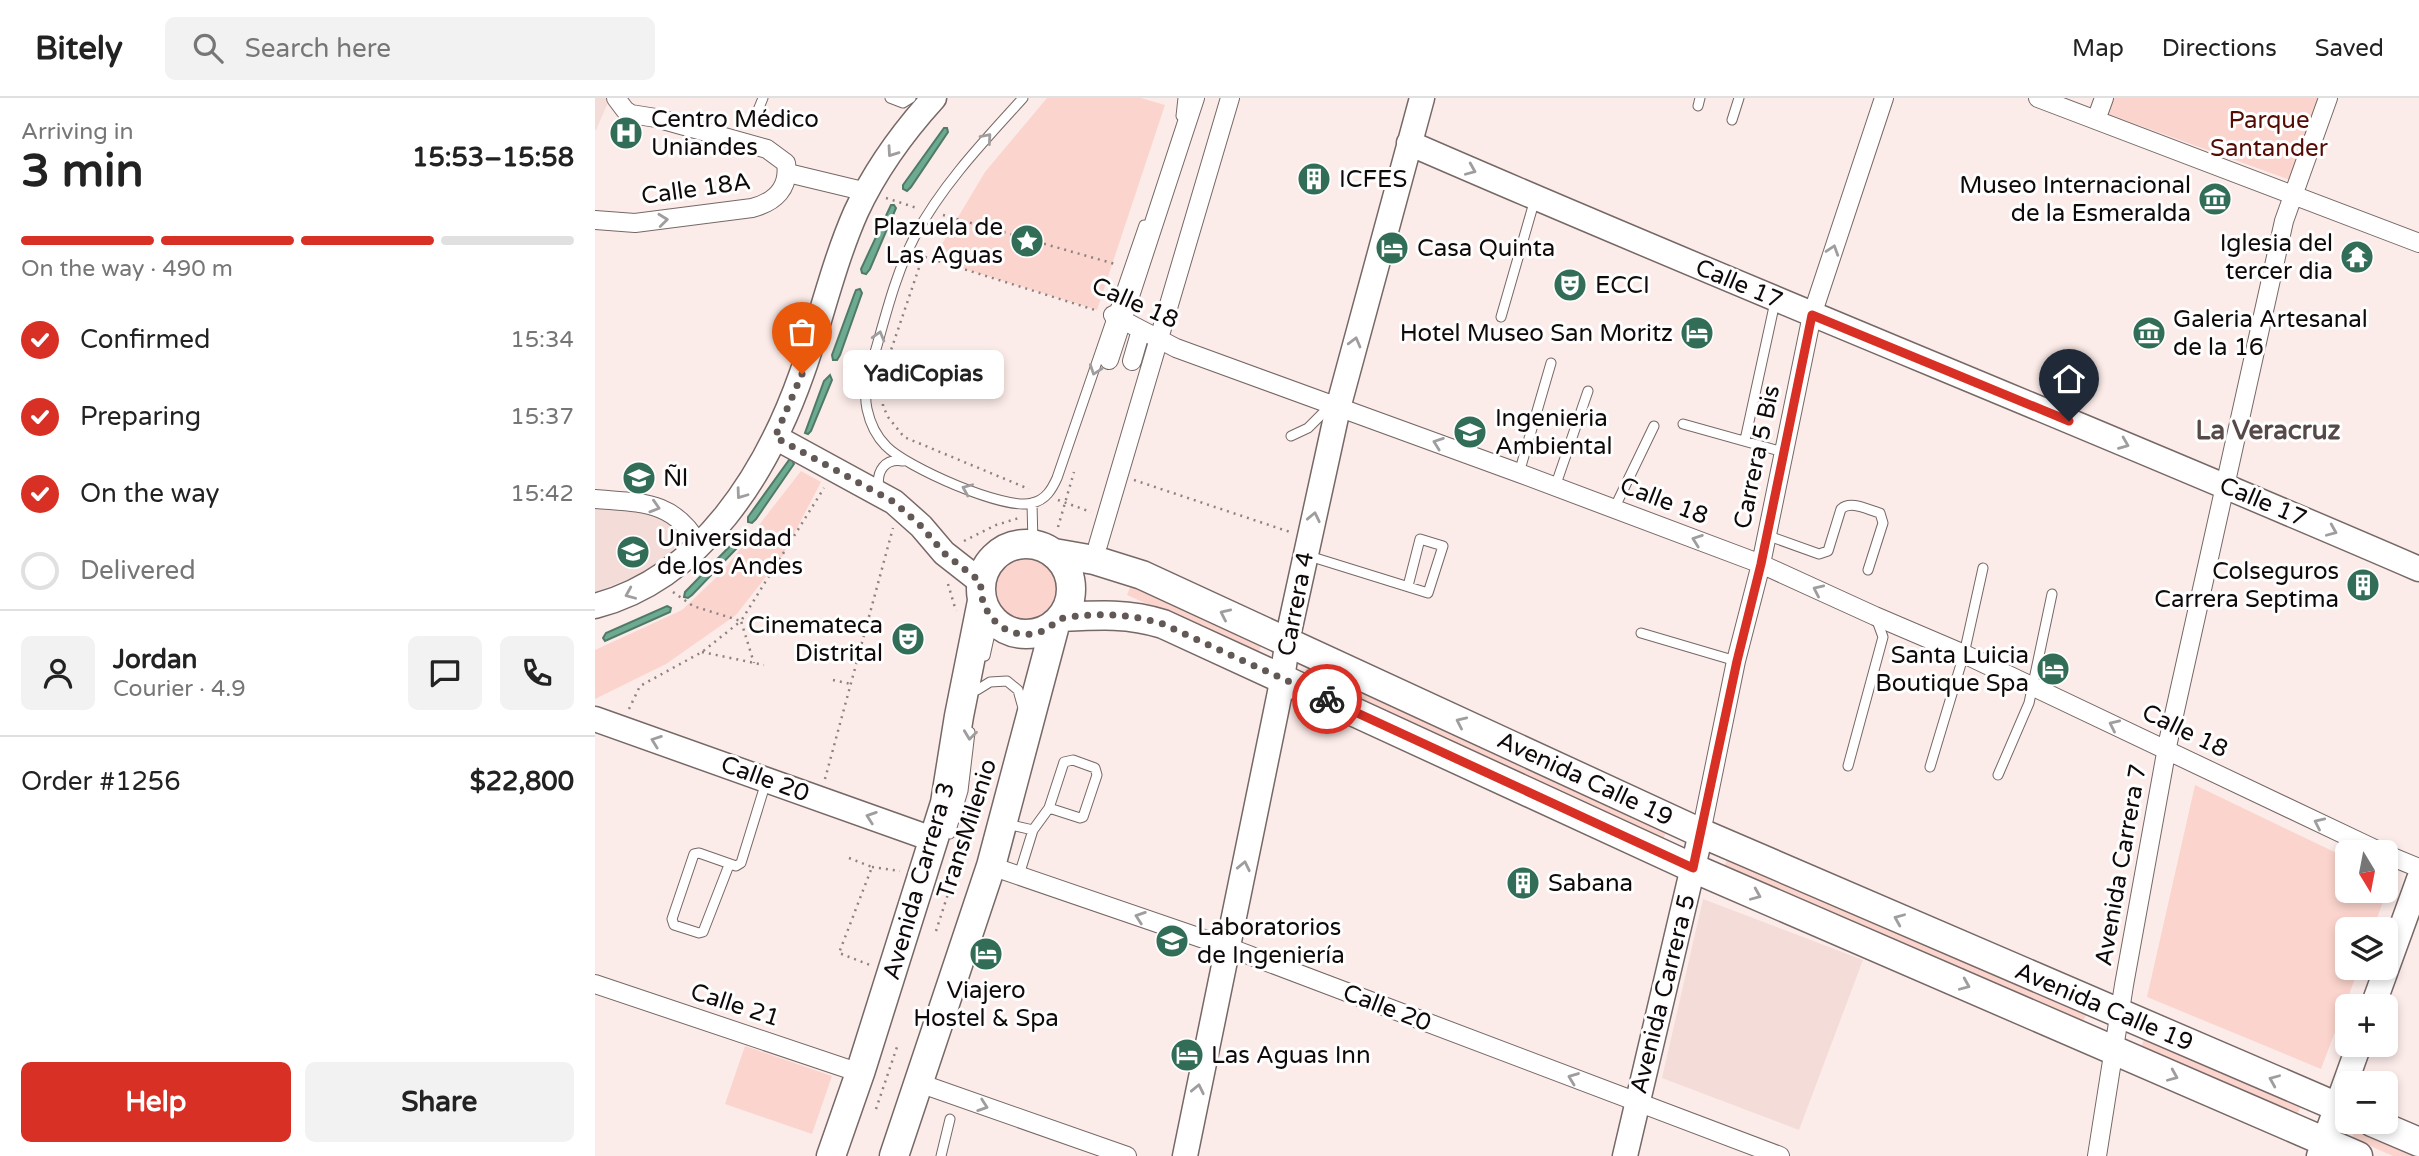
<!DOCTYPE html>
<meta charset="utf-8">
<style>
:root{--surface:#fff;--page:#f2f2f2;--text:#222;--muted:#767676;--line:#e0e0e0;--accent:#d93025}
body{margin:0;font-family:"Varela Round",sans-serif;background:var(--page);color:var(--text);height:100vh;display:flex;flex-direction:column;font-size:26px;white-space:nowrap}
*{box-sizing:border-box;margin:0}
p{font-size:23px;color:var(--muted)}
.icon{flex:none;width:38px;height:38px;fill:none;stroke:currentColor;stroke-width:2;stroke-linecap:round;stroke-linejoin:round}
.map{position:relative;flex:1;overflow:hidden}
.drawer{display:flex;flex-direction:column;background:var(--surface);width:595px}
.drawer>*{flex:none}
.needle{width:46px;rotate:170deg}
.tools{position:absolute;left:1740px;top:742px;display:grid;gap:14px}
.tools a{display:grid;place-items:center;width:63px;height:63px;border-radius:10px;background:var(--surface);box-shadow:0 4px 10px #0003;font-size:35px}
.pin{position:absolute;display:grid;place-items:center;width:60px;height:60px;color:#fff;margin:-72px -30px;border-radius:50% 50% 50% 0;rotate:-45deg;box-shadow:0 0 7px #0007}
.pin .icon{rotate:45deg}
.courier{position:absolute;display:grid;place-items:center;width:70px;height:70px;margin:-35px;border:5px solid #d93025;border-radius:50%;background:#fff;color:#222;box-shadow:0 2px 9px #0007}
.bubble{position:absolute;height:49px;border-radius:10px;background:var(--surface);box-shadow:0 4px 10px #0003;font-size:23px;font-weight:700;line-height:49px;text-align:center}
.headline em{font-style:normal;font-weight:700}
.headline div{display:flex;flex-direction:column-reverse}
.headline{display:flex;align-items:center;justify-content:space-between;height:119px;padding:0 21px}
h1{font-size:46px;font-weight:700;line-height:52px}
.bar{display:grid;grid-template-columns:repeat(4,1fr);gap:10px 7px;align-content:center;height:84px;padding:0 21px}
.bar i{height:9px;border-radius:5px;background:var(--line)}
.bar .current{background:var(--accent)}
.bar p{grid-column:span 4}
.line{display:flex;align-items:center;gap:18px;padding:0 21px;border-top:2px solid var(--line)}
.line div{flex:1}
.round{display:grid;place-items:center;flex:none;width:74px;height:74px;border-radius:10px;background:var(--page)}
ol{padding:0 21px;list-style:none}
li{display:flex;align-items:center;gap:21px;height:77px}
li p{margin-inline-start:auto}
li .icon{padding:7px;border-radius:50%;background:var(--accent);color:#fff;stroke-width:4}
li:last-child{color:var(--muted)}
li i{width:38px;height:38px;border:4px solid var(--line);border-radius:50%}
.action{display:flex;gap:14px;margin-top:auto;padding:14px 21px}
.action a{flex:1;height:80px;border-radius:10px;background:var(--accent);color:#fff;font-size:28px;font-weight:700;line-height:80px;text-align:center}
.action a+a{background:var(--page);color:var(--text)}
header{display:flex;align-items:center;gap:42px;box-sizing:border-box;height:98px;padding:0 35px;background:var(--surface);border-bottom:2px solid var(--line)}
header strong{font-size:33px}
nav{display:flex;gap:38px;margin-inline-start:auto;font-size:24px}
.search{width:490px;height:63px;background:var(--page);display:flex;align-items:center;gap:18px;box-sizing:border-box;padding:0 24px;border-radius:10px;color:var(--muted);font-size:26px}
main{display:flex;flex:1;min-height:0}
.map>svg:first-child{display:block}
.built{fill:#f4dcd8}
.green{fill:#fbd5cd}
.water{fill:#6caa91;stroke:#507a68;stroke-width:2}
.lines{fill:none;stroke-linecap:round;stroke-linejoin:round}
.lane-casing{stroke:#766866;stroke-width:11}
.street-casing{stroke:#766866;stroke-width:20}
.secondary-casing{stroke:#766866;stroke-width:27}
.primary-casing{stroke:#766866;stroke-width:31}
.path{stroke:#8d8280;stroke-width:2.5;stroke-dasharray:2 5;stroke-linecap:butt}
.lane{stroke:#fff;stroke-width:9}
.street{stroke:#fff;stroke-width:18}
.secondary{stroke:#fff;stroke-width:24}
.primary{stroke:#fff;stroke-width:28}
.oneway{stroke:#9f9d9d}
.done{stroke:#625957;stroke-width:7;stroke-dasharray:0 12.6}
.route{stroke:#d93025;stroke-width:9}
.labels{text-anchor:middle;dominant-baseline:central;stroke-width:6;stroke-linejoin:round;paint-order:stroke}
.poi-label{font-size:24px;fill:#0f0a09;stroke:#fefefe;text-anchor:start}
.park-label{font-size:24px;fill:#530b04;stroke:#fefefe}
.street-label{font-size:24px;fill:#0f0a09;stroke:#fefefe}
.neighbourhood-label{font-size:26px;font-weight:bold;fill:#564947;stroke:#fefefe}
</style>
<header>
<strong>Bitely</strong>
<div class="search"><svg class="icon" aria-label="search" viewBox="0 0 24 24"><circle cx="10" cy="10" r="6"/><path d="M15 15l6 6"/></svg>Search here</div>
<nav><a>Map</a><a>Directions</a><a>Saved</a></nav>
</header>
<main>
<section class="drawer">
<div class="headline"><div><h1>3 min</h1><p>Arriving in</p></div><em>15:53–15:58</em></div>
<div class="bar"><i class="current"></i><i class="current"></i><i class="current"></i><i></i><p>On the way · 490 m</p></div>
<ol>
<li><svg class="icon" aria-label="check" viewBox="0 0 24 24"><path d="M5 12l5 5 9-10"/></svg>Confirmed<p>15:34</p></li>
<li><svg class="icon" aria-label="check" viewBox="0 0 24 24"><path d="M5 12l5 5 9-10"/></svg>Preparing<p>15:37</p></li>
<li><svg class="icon" aria-label="check" viewBox="0 0 24 24"><path d="M5 12l5 5 9-10"/></svg>On the way<p>15:42</p></li>
<li><i></i>Delivered</li>
</ol>
<div class="line" style="height:126px"><a class="round"><svg class="icon" aria-label="person" viewBox="0 0 24 24"><circle cx="12" cy="8" r="4"/><path d="M4 21q1-7 8-7t8 7"/></svg></a><div><b>Jordan</b><p>Courier · 4.9</p></div><a class="round"><svg class="icon" aria-label="chat" viewBox="0 0 24 24"><path d="M4 5h16v11H9l-5 4z"/></svg></a><a class="round"><svg class="icon" aria-label="phone" viewBox="0 0 24 24"><path d="M5 4h4l2 5-3 2q2 4 5 5l2-3 5 2v4C11 20 4 13 5 4z"/></svg></a></div>
<div class="line" style="height:91px"><div>Order #1256</div><b>$22,800</b></div>
<div class="action"><a>Help</a><a>Share</a></div>
</section>
<div class="map">
<svg width="1824" height="1058" viewBox="0 0 1824 1058">
<rect width="100%" height="100%" fill="#fcece9"/>
<path class="built" d="M0,0H15L1,32H0Z
M0,404L43,410L75,421L90,440L70,460L44,477L0,494Z
M1108,801L1268,862L1204,1032L1067,980Z"/>
<path class="green" d="M452,0H546L570,7L502,212L338,161L390,74Z
M1519,0H1725L1695,82L1513,16Z
M206,373L226,384L188,457L141,517L71,566L0,601V552L87,512L128,473Z
M399 492a32 32 0 1 1 64 0a32 32 0 1 1-64 0Z
M537,484L669,542L663,555L532,497Z
M714,566L1072,733L1065,747L707,580Z
M1600,687L1752,760V793H1790V779L1796,782L1778,831H1752V870H1764L1726,971L1552,899Z
M1133,759L1493,913L1487,926L1127,774Z
M1550,939L1707,1005L1701,1020L1544,954Z
M150,948L237,978L217,1036L130,1006Z
M1762,1027L1824,1054V1058H1798L1757,1040Z"/>
<path class="water" d="M349,30H352L353,34L316,89L312,93L308,91V87Z
M296,107H299L301,110L275,171L271,176L267,175L266,171Z
M265,191L267,195L245,257L242,262H238L237,257L259,197L261,192Z
M235,277L237,282L216,333L213,336L210,335L229,283Z
M194,362H197L199,366L161,421L157,425L153,424V419Z
M139,444L142,445L143,449L97,497L93,500L89,499L90,494Z
M72,508L76,510L75,514L10,543L8,540L11,535Z"/>
<g class="lines">
<defs>
<path id="lane" d="M295,0L308,5L316,0
M428,0C389,43 347,87 320,138C303,171 293,208 283,244C277,266 267,288 272,311C275,325 281,338 291,348C311,369 410,413 437,405C451,402 457,391 462,380L549,127
M1103,8L1105,0
M161,17L168,0
M586,18L588,0
M1137,22L1144,0
M906,219L940,101
M1088,326L1188,354
M696,338L713,330L736,307
M1150,342L1180,204
M924,375L956,265
M960,389L993,293
M284,390C281,373 290,360 308,363
M437,405L438,446
M1019,411L1059,328
M1171,437L1224,456L1233,453L1246,411C1256,402 1273,412 1285,415L1288,425L1273,472
M714,458L833,495L848,448L825,441L813,488
M1046,535L1141,563
M390,558L398,522
M382,592L395,584L412,583L423,592L428,610
M1253,668L1288,539L1281,520
M1335,669L1369,556L1388,470
M1403,677L1434,605L1457,496
M412,726L438,732
M355,736L368,693L375,634
M134,767L108,834L104,835L79,827L77,821L99,756L104,755L141,768L146,765L171,684
M424,777L438,732L454,710L469,664L478,662L500,670L502,677L488,719L485,720L454,710
M346,1058L355,1021"/>
<path id="street" d="M1443,0L1824,145
M1501,22L1509,0
M193,75L272,94
M0,122L40,125L157,110C180,104 195,90 191,65L172,51L61,20L36,16L30,12L21,0
M518,217L581,250L924,375L1166,466L1280,518L1369,556L1786,754
M514,262L600,0
M537,263L546,232
M0,401C46,405 79,402 104,447
M503,447L635,0
M1106,735L1141,563L1166,466L1217,217L1289,0
M1790,756L1824,770
M396,768L638,851L1185,1058
M0,886L265,975
M324,985L532,1058
M1502,1058L1529,887L1573,644L1689,123L1733,0"/>
<path id="secondary" d="M814,45C1149,191 1489,326 1824,471
M180,339L299,404L326,428L349,455L386,484
M0,508C107,480 172,374 207,275C226,222 238,166 261,114C280,73 309,33 339,0
M0,621L340,742
M1778,908L1824,781
M590,1058L685,594L694,534L743,310L827,0
M1030,1058L1106,735
M1724,1058L1764,947"/>
<path id="primary" d="M386 491a45 45 0 1 1 90 0a45 45 0 1 1-90 0Z
M459,455L499,462L547,477L1106,735L1752,1013
M468,519C503,517 534,515 568,526L1098,770L1763,1058
M1777,1024L1824,1044
M236,1058L265,975L350,705L364,618L387,503
M299,1058L396,768L460,527"/>
</defs>
<use href="#lane" class="lane-casing"/>
<use href="#street" class="street-casing"/>
<use href="#secondary" class="secondary-casing"/>
<use href="#primary" class="primary-casing"/>
<path class="path" d="M291,100L322,110
M348,117L520,166
M330,159L500,212
M294,258L328,158
M287,285L288,308L293,319L309,339L434,391
M539,382L695,434
M463,402L496,414
M463,429L479,374
M369,443L401,427L424,420
M353,486L361,513
M78,494L98,508L146,523L229,390
M107,554L169,567
M238,582L256,586
M34,611L45,588L107,554L146,523L159,565
M230,681L298,430
M254,760L277,769L244,855L275,867
M277,769L305,773
M341,833L353,796
M281,1011L302,949"/>
<use href="#lane" class="lane"/>
<use href="#street" class="street"/>
<use href="#secondary" class="secondary"/>
<use href="#primary" class="primary"/>
</g>
<defs><path id="oneway-chevron" d="M-2-3.5L2.5 0L-2 3.5" fill="none" stroke-width="1.6" stroke-linecap="round" stroke-linejoin="round" transform="scale(1.75)"/></defs>
<g class="oneway">
<use href="#oneway-chevron" transform="translate(392 40) rotate(-49)"/>
<use href="#oneway-chevron" transform="translate(297 54) rotate(125)"/>
<use href="#oneway-chevron" transform="translate(876 72) rotate(23)"/>
<use href="#oneway-chevron" transform="translate(68 122) rotate(-6)"/>
<use href="#oneway-chevron" transform="translate(1238 152) rotate(-72)"/>
<use href="#oneway-chevron" transform="translate(284 238) rotate(-74)"/>
<use href="#oneway-chevron" transform="translate(760 244) rotate(-75)"/>
<use href="#oneway-chevron" transform="translate(500 272) rotate(109)"/>
<use href="#oneway-chevron" transform="translate(843 345) rotate(-160)"/>
<use href="#oneway-chevron" transform="translate(1529 346) rotate(22)"/>
<use href="#oneway-chevron" transform="translate(372 391) rotate(-157)"/>
<use href="#oneway-chevron" transform="translate(146 396) rotate(126)"/>
<use href="#oneway-chevron" transform="translate(60 409) rotate(17)"/>
<use href="#oneway-chevron" transform="translate(719 419) rotate(-78)"/>
<use href="#oneway-chevron" transform="translate(1737 433) rotate(23)"/>
<use href="#oneway-chevron" transform="translate(1102 442) rotate(-160)"/>
<use href="#oneway-chevron" transform="translate(1223 492) rotate(-155)"/>
<use href="#oneway-chevron" transform="translate(35 496) rotate(157)"/>
<use href="#oneway-chevron" transform="translate(630 516) rotate(-155)"/>
<use href="#oneway-chevron" transform="translate(866 624) rotate(-155)"/>
<use href="#oneway-chevron" transform="translate(1519 627) rotate(-155)"/>
<use href="#oneway-chevron" transform="translate(375 637) rotate(97)"/>
<use href="#oneway-chevron" transform="translate(61 643) rotate(-160)"/>
<use href="#oneway-chevron" transform="translate(276 719) rotate(-161)"/>
<use href="#oneway-chevron" transform="translate(1724 725) rotate(-155)"/>
<use href="#oneway-chevron" transform="translate(649 768) rotate(-78)"/>
<use href="#oneway-chevron" transform="translate(1161 797) rotate(23)"/>
<use href="#oneway-chevron" transform="translate(545 819) rotate(-161)"/>
<use href="#oneway-chevron" transform="translate(1304 821) rotate(-157)"/>
<use href="#oneway-chevron" transform="translate(1370 887) rotate(23)"/>
<use href="#oneway-chevron" transform="translate(1578 978) rotate(23)"/>
<use href="#oneway-chevron" transform="translate(978 980) rotate(-159)"/>
<use href="#oneway-chevron" transform="translate(1679 982) rotate(-157)"/>
<use href="#oneway-chevron" transform="translate(603 991) rotate(-78)"/>
<use href="#oneway-chevron" transform="translate(388 1008) rotate(19)"/>
</g>
<g class="lines">
<path class="done" d="M207,276L180,339L299,404L326,428L349,455L386,484C383,516 412,545 445,534C455,531 463,520 472,519C506,515 536,516 568,526L732,601"/>
<path class="route" d="M732,601L1098,770L1142,563L1166,466L1217,217L1474,323"/>
</g>
<defs>
<symbol id="hospital-disc" viewBox="-11 -11 22 22"><circle r="9.5" fill="#326d57" stroke="#fefefe"/><path d="M-5-5h3v3.5h4V-5h3V5h-3V1.5h-4V5h-3Z" fill="#fff"/></symbol>
<symbol id="building-disc" viewBox="-11 -11 22 22"><circle r="9.5" fill="#326d57" stroke="#fefefe"/><path d="M-4-6H4V6H1V3H-1V6H-4ZM-2.5-4.3h1.7v1.8h-1.7ZM.8-4.3h1.7v1.8H.8ZM-2.5-1h1.7V.8h-1.7ZM.8-1h1.7V.8H.8Z" fill="#fff"/></symbol>
<symbol id="museum-disc" viewBox="-11 -11 22 22"><circle r="9.5" fill="#326d57" stroke="#fefefe"/><path d="M0-6L6-3V-2H-6V-3ZM-5-1h2V3h-2ZM-1-1h2V3h-2ZM3-1h2V3H3ZM-6 4H6V6H-6Z" fill="#fff"/></symbol>
<symbol id="sight-disc" viewBox="-11 -11 22 22"><circle r="9.5" fill="#326d57" stroke="#fefefe"/><path d="M0-6L1.8-2.2L6-1.7L2.9 1.2L3.7 5.4L0 3.3L-3.7 5.4L-2.9 1.2L-6-1.7L-1.8-2.2Z" fill="#fff"/></symbol>
<symbol id="hotel-disc" viewBox="-11 -11 22 22"><circle r="9.5" fill="#326d57" stroke="#fefefe"/><path d="M-6-4.5h1.5V1H6V5H4.5V3h-9V5H-6ZM-4 0a1.8 1.8 0 1 1 3.6 0ZM.5 0V-2.5h3Q6-2.5 6 0Z" fill="#fff"/></symbol>
<symbol id="temple-disc" viewBox="-11 -11 22 22"><circle r="9.5" fill="#326d57" stroke="#fefefe"/><path d="M0-6L5-2H3V0L6.5 2.5H4V6H1.5V3h-3V6H-4V2.5H-6.5L-3 0V-2H-5Z" fill="#fff"/></symbol>
<symbol id="theatre-disc" viewBox="-11 -11 22 22"><circle r="9.5" fill="#326d57" stroke="#fefefe"/><path d="M-5-5.5Q0-4 5-5.5V0Q5 5 0 6Q-5 5-5 0ZM-3.3-2.5H-1v1.5H-3.3ZM1-2.5H3.3v1.5H1ZM-2.8 1Q0 5.5 2.8 1Z" fill="#fff"/></symbol>
<symbol id="university-disc" viewBox="-11 -11 22 22"><circle r="9.5" fill="#326d57" stroke="#fefefe"/><path d="M0-5L7-2L0 1L-7-2ZM-4 1L0 2.5L4 1V4Q0 6-4 4Z" fill="#fff"/></symbol>
</defs>
<g fill-rule="evenodd">
<use href="#hospital-disc" x="12" y="16" width="38" height="38"/>
<use href="#building-disc" x="700" y="62" width="38" height="38"/>
<use href="#museum-disc" x="1601" y="82" width="38" height="38"/>
<use href="#sight-disc" x="413" y="124" width="38" height="38"/>
<use href="#hotel-disc" x="778" y="131" width="38" height="38"/>
<use href="#temple-disc" x="1743" y="140" width="38" height="38"/>
<use href="#theatre-disc" x="956" y="168" width="38" height="38"/>
<use href="#hotel-disc" x="1083" y="216" width="38" height="38"/>
<use href="#museum-disc" x="1535" y="216" width="38" height="38"/>
<use href="#university-disc" x="856" y="315" width="38" height="38"/>
<use href="#university-disc" x="25" y="361" width="38" height="38"/>
<use href="#university-disc" x="19" y="435" width="38" height="38"/>
<use href="#building-disc" x="1749" y="468" width="38" height="38"/>
<use href="#theatre-disc" x="294" y="522" width="38" height="38"/>
<use href="#hotel-disc" x="1439" y="552" width="38" height="38"/>
<use href="#building-disc" x="909" y="766" width="38" height="38"/>
<use href="#university-disc" x="558" y="824" width="38" height="38"/>
<use href="#hotel-disc" x="372" y="837" width="38" height="38"/>
<use href="#hotel-disc" x="573" y="938" width="38" height="38"/>
</g>
<g class="labels">
<g class="poi-label">
<text x="56" y="21">Centro Médico<tspan x="56" dy="28">Uniandes</tspan></text>
<text x="744" y="81">ICFES</text>
<text x="1596" y="87" text-anchor="end">Museo Internacional<tspan x="1596" dy="28">de la Esmeralda</tspan></text>
<text x="408" y="129" text-anchor="end">Plazuela de<tspan x="408" dy="28">Las Aguas</tspan></text>
<text x="1738" y="145" text-anchor="end">Iglesia del<tspan x="1738" dy="28">tercer dia</tspan></text>
<text x="822" y="150">Casa Quinta</text>
<text x="1000" y="187">ECCI</text>
<text x="1578" y="221">Galeria Artesanal<tspan x="1578" dy="28">de la 16</tspan></text>
<text x="1078" y="235" text-anchor="end">Hotel Museo San Moritz</text>
<text x="900" y="320">Ingenieria<tspan x="900" dy="28">Ambiental</tspan></text>
<text x="68" y="380">Ñl</text>
<text x="62" y="440">Universidad<tspan x="62" dy="28">de los Andes</tspan></text>
<text x="1744" y="473" text-anchor="end">Colseguros<tspan x="1744" dy="28">Carrera Septima</tspan></text>
<text x="288" y="527" text-anchor="end">Cinemateca<tspan x="288" dy="28">Distrital</tspan></text>
<text x="1434" y="557" text-anchor="end">Santa Luicia<tspan x="1434" dy="28">Boutique Spa</tspan></text>
<text x="953" y="785">Sabana</text>
<text x="602" y="829">Laboratorios<tspan x="602" dy="28">de Ingeniería</tspan></text>
<text x="391" y="892" text-anchor="middle">Viajero<tspan x="391" dy="28">Hostel &amp; Spa</tspan></text>
<text x="616" y="957">Las Aguas Inn</text>
</g>
<g class="park-label">
<text x="1674" y="22">Parque<tspan x="1674" dy="28">Santander</tspan></text>
</g>
<g class="street-label">
<text transform="translate(101 91) rotate(-8)">Calle 18A</text>
<text transform="translate(1144 186) rotate(23)">Calle 17</text>
<text transform="translate(540 205) rotate(24)">Calle 18</text>
<text transform="translate(1162 359) rotate(-78)">Carrera 5 Bis</text>
<text transform="translate(1069 403) rotate(21)">Calle 18</text>
<text transform="translate(1668 404) rotate(23)">Calle 17</text>
<text transform="translate(701 506) rotate(-79)">Carrera 4</text>
<text transform="translate(1590 633) rotate(26)">Calle 18</text>
<text transform="translate(170 681) rotate(20)">Calle 20</text>
<text transform="translate(990 681) rotate(25)">Avenida Calle 19</text>
<text transform="translate(372 731) rotate(-72)">TransMilenio</text>
<text transform="translate(1526 767) rotate(-80)">Avenida Carrera 7</text>
<text transform="translate(324 783) rotate(-74)">Avenida Carrera 3</text>
<text transform="translate(1068 896) rotate(-76)">Avenida Carrera 5</text>
<text transform="translate(140 907) rotate(18)">Calle 21</text>
<text transform="translate(1509 909) rotate(23)">Avenida Calle 19</text>
<text transform="translate(792 910) rotate(21)">Calle 20</text>
</g>
<g class="neighbourhood-label">
<text x="1673" y="332">La Veracruz</text>
</g>
</g>
</svg>
<div class="tools">
<a><svg class="needle" viewBox="-14 -14 28 28"><path d="M0-13l5 13h-10z" fill="#e53935"/><path d="M0 13l5-13h-10z" fill="#767676"/></svg></a>
<a><svg class="icon" aria-label="layers" viewBox="0 0 24 24"><path d="M12 4l9 5-9 5-9-5zM3 14l9 5 9-5"/></svg></a>
<a>+</a>
<a>−</a>
</div>
<div class="pin" style="left:207px;top:276px;background:#ea580c"><svg class="icon" aria-label="bag" viewBox="0 0 24 24"><path d="M5 8h14l-1 12H6zM9 8a3 3 0 0 1 6 0"/></svg></div>
<div class="pin" style="left:1474px;top:323px;background:#1f2937"><svg class="icon" aria-label="home" viewBox="0 0 24 24"><path d="M3 11l9-7 9 7M6 9v11h12V9"/></svg></div>
<div class="courier" style="left:732px;top:601px"><svg class="icon" aria-label="bike" viewBox="0 0 24 24"><circle cx="6" cy="16" r="4"/><circle cx="18" cy="16" r="4"/><path d="M6 16l4-8h5l3 8M10 8l3 8H6M13 5h3"/></svg></div>
<div class="bubble" style="left:248px;top:252px;width:161px">YadiCopias</div>
</div>
</main>
